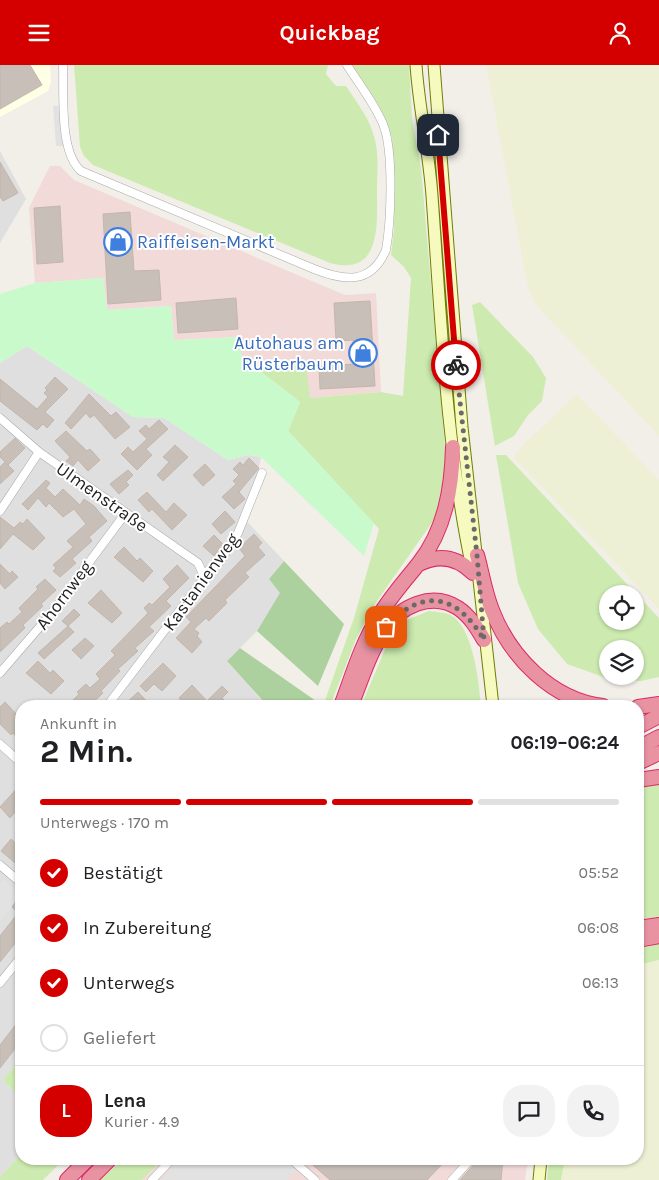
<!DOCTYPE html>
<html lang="de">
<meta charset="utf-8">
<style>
:root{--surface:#fff;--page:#f2f2f2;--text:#202124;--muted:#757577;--line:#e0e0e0;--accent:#d40000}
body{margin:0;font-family:Karla,sans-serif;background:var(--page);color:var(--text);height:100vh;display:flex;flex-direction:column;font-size:19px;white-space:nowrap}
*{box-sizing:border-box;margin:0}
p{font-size:16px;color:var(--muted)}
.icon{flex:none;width:28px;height:28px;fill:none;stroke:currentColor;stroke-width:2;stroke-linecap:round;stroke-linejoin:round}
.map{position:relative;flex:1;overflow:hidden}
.details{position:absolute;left:15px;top:635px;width:629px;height:465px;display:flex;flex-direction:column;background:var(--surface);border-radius:20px;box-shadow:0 1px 4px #0004}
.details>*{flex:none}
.controls{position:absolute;left:599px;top:520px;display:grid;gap:10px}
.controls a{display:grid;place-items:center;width:45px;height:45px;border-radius:50%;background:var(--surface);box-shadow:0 1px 4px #0004;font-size:25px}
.pin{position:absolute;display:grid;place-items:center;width:42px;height:42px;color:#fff;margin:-21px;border-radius:10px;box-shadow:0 2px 8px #0006}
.courier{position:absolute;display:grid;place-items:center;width:50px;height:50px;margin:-25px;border:4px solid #d40000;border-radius:50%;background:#fff;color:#222;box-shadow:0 1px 6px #0007}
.summary em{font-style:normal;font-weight:700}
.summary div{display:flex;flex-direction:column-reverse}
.summary{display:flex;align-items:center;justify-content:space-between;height:85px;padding:0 25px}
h1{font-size:32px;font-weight:700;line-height:38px}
.bar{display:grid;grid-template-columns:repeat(4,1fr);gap:8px 5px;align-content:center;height:60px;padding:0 25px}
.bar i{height:6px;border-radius:4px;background:var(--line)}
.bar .active{background:var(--accent)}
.bar p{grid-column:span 4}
.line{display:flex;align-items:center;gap:12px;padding:0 25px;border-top:1px solid var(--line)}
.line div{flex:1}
.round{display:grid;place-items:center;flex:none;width:52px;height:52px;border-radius:20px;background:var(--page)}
ol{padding:0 25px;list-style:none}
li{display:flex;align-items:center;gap:15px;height:55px}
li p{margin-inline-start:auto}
li .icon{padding:5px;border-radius:50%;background:var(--accent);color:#fff;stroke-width:4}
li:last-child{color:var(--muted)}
li i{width:28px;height:28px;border:2px solid var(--line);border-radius:50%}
header{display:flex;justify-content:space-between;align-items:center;height:65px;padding:0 25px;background:var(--accent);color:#fff;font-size:22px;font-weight:700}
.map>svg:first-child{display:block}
.residential{fill:#e0dfdf}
.commercial{fill:#f2dad9}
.education{fill:#ffffe5}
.farmland{fill:#eef0d5}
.grass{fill:#cdebb0;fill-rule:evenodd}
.forest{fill:#add19e}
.park{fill:#c8facc}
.parking{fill:#e2e2e2}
.building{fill:#c7bfb8;stroke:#c4b6ab}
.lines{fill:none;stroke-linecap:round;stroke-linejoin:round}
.minor-casing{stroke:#a9a9a9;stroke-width:9}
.secondary-casing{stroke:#707d05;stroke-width:13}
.motorway-casing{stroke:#dc2a67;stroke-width:16}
.minor{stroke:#fff;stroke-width:8}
.secondary{stroke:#f7fabf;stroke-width:11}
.motorway{stroke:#e892a2;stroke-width:14}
.done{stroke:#6b6a68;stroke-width:5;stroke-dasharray:0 9}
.route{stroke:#d40000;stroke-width:6}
.labels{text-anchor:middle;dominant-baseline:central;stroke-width:4;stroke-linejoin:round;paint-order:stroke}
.shop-label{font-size:18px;fill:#366cbe;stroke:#fff;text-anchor:start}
.street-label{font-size:18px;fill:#222;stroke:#fff}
</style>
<header><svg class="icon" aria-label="menu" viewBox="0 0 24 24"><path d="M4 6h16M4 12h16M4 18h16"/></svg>Quickbag<svg class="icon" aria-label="person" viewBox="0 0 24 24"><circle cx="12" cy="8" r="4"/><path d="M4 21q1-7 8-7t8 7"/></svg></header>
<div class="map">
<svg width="659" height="1115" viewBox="0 0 659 1115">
<rect width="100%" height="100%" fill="#f2efe9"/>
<path class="residential" d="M0,86L26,134L0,178Z
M27,281L133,352L164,353L228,395L249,390L261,392L257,413L241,450L284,496L269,514L281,528L257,566L227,596L264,638L260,641H21V993L3,1015L21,1034V1089L0,1112V298Z"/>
<path class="commercial" d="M50,101H60L74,115L345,230L376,228L381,327L309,333L243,302L239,272L174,275L171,241L107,245L103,213L35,218L29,143Z
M163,1094H528V1096L525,1115H142Z"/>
<path class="education" d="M0,0H50L51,17L48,26L0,52Z"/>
<path class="farmland" d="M486,0H659V371L535,239L528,223Z
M577,329L659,415V544L513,392L521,382Z
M659,895V1115H561L565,1094H638V900Z"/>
<path class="grass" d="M74,0H328L326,9L336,21H346C357,38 371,55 375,75C379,91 377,109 377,125C377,159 382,212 330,198L93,100L84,91L80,82Z
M352,0H409L412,53L421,103L446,394L445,420L436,452L372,543L356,574L330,641H323L354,553L379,464L288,366L300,337L255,302L306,300L310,333L381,327L403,331L411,213L404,202L391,190L394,164L392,73L379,41Z
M480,237L533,292L546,313L542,336L528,350L514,371L495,381L472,240Z
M496,390H506L659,553V612L641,616L609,614L567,599L538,564L518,518ZM608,529H635V556H608ZM608,584H635V611H608Z
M429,546C434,547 442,547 448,549C473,558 479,617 481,641H361L389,575L404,556Z
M651,717H659V852L638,854V722Z
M659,878V895L638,900V883Z
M21,993V1034L3,1015Z
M21,1089V1094H64L43,1115H0V1112Z
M123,1094H163L142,1115H100Z
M549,1094H565L561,1115H547Z"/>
<path class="forest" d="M284,496L344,559L318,621L257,566L280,528L269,514Z
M240,583L316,636L314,641H260L264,637L227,596Z"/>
<path class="park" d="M103,213L107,245L171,241L174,275L239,272L243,302H255L300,337L288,366L374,458L364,491L261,392L249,390L228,395L164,353L133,352L27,281L0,298V229L35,218Z"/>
<path class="parking" d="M65,40L67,81H56L53,41Z
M4,815L21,830L0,856V820Z
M180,1094H288L298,1103L287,1115H160Z"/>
<path class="building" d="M0,0H30L42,20L0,44Z
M0,97L18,128L3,136L0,132Z
M60,141L63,197L37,199L34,143Z
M130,147L134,206L159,205L161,235L108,239L103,149Z
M236,233L238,264L178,268L176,238Z
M370,236L375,321L320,324L319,301L354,299L353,275L336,276L334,238Z
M55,312L68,324L45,347L54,355L47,363L43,359L37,365L0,336V314L37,344L48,332L44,328L47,325L45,323Z
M89,329L111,351L116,347L130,362L115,374L94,350L90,353L86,348L71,364L65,358Z
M159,355L168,364L146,384L152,390L137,405L121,389L128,382L133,387L147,374L139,366L146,360L149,364Z
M66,366L87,386L90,384L100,395L88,406L78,395L73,401L66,396L70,392L55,376Z
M15,373L25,383L8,400L6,398L14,406L0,419V402L5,397L0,392V387Z
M175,380L188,392L163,416L157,410L169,397L163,392Z
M249,393L259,403L239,427L245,434L234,444L222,432L236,419L233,416L239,410L233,404L240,397L243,400Z
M205,399L215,410L203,421L193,410Z
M128,405L133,410L126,417L129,420L119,429L110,419Z
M46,415L50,418L46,423L55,432L63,424L80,440L84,434L94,441L107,456L89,472L92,476L72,494L76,498L60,512L53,506L56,503L53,500L73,482L67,476L86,459L74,444L63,452L49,438L46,442L38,433L28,445L22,439Z
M147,427L166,447L174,438L187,450L172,465L152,444L149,447L138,435Z
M225,446L235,457L221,469L212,459Z
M0,452L14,463L20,457L23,459L27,454L45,473L33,485L13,469L0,484Z
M254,469L262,478L258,482L265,490L245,508L249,512L225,535L227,538L209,556L206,553L194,564L199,568L197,571L202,577L192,588L176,573L191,557L186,552L245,491L239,483Z
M214,470L224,480L214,491L203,481Z
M124,482L137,496L140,493L153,506L143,517L114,492Z
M0,499L10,509L12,506L18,512L5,524L0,518Z
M177,500L189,513L166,536L171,541L149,562L154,566L135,583L138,586L118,604L120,606L101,626L103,628L89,641H67L79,629L77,627L86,619L90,623L100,614L96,609L115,590L111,586L148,548L144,543L149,538L152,540L170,522L163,514Z
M45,514L56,525L41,539L43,541L23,560L25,563L0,587V563L7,557L9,559L22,547L19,543L38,524L36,522Z
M101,525L122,548L112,558L88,538Z
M74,544L80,550L68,561L62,556Z
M68,561L74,567L44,594L38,588Z
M85,573L94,581L81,594L72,585Z
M38,596L50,608L53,605L64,616L51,629L26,608Z
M163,598L176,611L162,626L154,619L146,627L140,621Z
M192,620L207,636L222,621L228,627L222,633L230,641H186L179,633Z
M138,627L151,641H123Z
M5,637L21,654V677L13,668L11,670L0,659V642Z
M21,719V740L10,753L0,742Z
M11,774L21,783V803L1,786Z
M17,835L21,839V871L0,897V871L18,848L12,842Z
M21,953V976L0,1003V980Z
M306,1094H447L427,1115H330Z
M479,1094H503L501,1115H460Z"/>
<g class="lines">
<defs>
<path id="minor" d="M63,0C64,29 59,87 81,106L314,204C344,216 371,220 386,185C391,156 394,86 383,59C374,38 359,19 347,0
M0,353L39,387L198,498L203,509
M0,446L39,387
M0,608L50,550L125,449
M107,641L202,516L203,509L219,498L238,468L262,408
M0,679L21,698
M0,800L21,818
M0,918L21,892
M291,1094L315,1115
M152,1115L172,1094
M452,1115L471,1094"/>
<path id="secondary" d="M416,0C419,44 429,87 432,131C441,255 446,381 472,503
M434,0L462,362L493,641
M539,1115L541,1094"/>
<path id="motorway" d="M477,490C482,508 485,528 492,545C510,592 552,635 603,641
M419,499C439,489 457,492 473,508
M341,641C352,612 361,580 378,553C389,533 405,516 419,498C445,465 452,423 453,382
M351,641C361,615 370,587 385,564C401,541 432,526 458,543C470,551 477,563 484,575
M638,642L659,639
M638,662L659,651
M638,683L659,672
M638,698L659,688
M638,715L659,712
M638,863L659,860
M638,875L659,871
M67,1115L88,1094
M89,1115L110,1094"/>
</defs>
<use href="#minor" class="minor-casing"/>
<use href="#secondary" class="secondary-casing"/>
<use href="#motorway" class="motorway-casing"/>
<use href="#minor" class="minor"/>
<use href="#secondary" class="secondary"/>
<use href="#motorway" class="motorway"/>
</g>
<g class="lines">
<path class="done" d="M386,562C423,521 458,530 484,575L477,490L456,300"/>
<path class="route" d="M438,70L456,300"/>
</g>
<defs>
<symbol id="shop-ring" viewBox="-11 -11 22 22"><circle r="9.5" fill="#fff" stroke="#3f7fe0" stroke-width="1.5"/><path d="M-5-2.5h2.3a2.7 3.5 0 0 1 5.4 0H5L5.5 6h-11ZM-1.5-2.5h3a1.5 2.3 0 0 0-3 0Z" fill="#3f7fe0"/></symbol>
</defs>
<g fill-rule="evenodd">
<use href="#shop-ring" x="102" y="161" width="32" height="32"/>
<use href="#shop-ring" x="347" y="272" width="32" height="32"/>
</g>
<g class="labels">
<g class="shop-label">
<text x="137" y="177">Raiffeisen-Markt</text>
<text x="344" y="278" text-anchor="end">Autohaus am<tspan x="344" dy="21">Rüsterbaum</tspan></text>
</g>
<g class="street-label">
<text transform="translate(102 432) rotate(35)">Ulmenstraße</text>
<text transform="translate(201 517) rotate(-54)">Kastanienweg</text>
<text transform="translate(64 530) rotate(-53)">Ahornweg</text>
</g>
</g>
</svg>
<div class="controls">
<a><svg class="icon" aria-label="locate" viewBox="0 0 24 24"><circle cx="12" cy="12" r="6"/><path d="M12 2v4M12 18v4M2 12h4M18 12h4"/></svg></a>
<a><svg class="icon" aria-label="layers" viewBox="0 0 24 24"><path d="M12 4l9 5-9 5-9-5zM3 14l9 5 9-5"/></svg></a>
</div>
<div class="pin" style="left:386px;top:562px;background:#ea580c"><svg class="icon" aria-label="bag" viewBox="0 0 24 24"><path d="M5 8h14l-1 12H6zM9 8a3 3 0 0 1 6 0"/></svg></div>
<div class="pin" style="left:438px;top:70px;background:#1f2937"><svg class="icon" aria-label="home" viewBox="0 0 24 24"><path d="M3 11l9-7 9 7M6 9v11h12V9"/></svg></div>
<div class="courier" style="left:456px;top:300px"><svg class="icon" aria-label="bike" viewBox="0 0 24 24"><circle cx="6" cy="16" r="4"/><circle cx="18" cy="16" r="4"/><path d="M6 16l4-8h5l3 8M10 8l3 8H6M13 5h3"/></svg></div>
<section class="details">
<div class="summary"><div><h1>2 Min.</h1><p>Ankunft in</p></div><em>06:19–06:24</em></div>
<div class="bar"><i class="active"></i><i class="active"></i><i class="active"></i><i></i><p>Unterwegs · 170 m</p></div>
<ol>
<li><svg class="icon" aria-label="check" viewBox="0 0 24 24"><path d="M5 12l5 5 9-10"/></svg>Bestätigt<p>05:52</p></li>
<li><svg class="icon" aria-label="check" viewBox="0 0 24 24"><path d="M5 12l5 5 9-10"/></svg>In Zubereitung<p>06:08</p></li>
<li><svg class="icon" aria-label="check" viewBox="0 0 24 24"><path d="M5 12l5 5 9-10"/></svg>Unterwegs<p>06:13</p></li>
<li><i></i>Geliefert</li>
</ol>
<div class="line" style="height:90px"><b class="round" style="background:var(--accent);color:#fff">L</b><div><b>Lena</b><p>Kurier · 4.9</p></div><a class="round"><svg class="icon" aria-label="chat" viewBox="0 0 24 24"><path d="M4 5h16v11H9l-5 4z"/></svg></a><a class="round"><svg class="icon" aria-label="phone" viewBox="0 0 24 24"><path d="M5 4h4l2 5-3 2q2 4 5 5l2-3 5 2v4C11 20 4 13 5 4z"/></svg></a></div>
</section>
</div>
